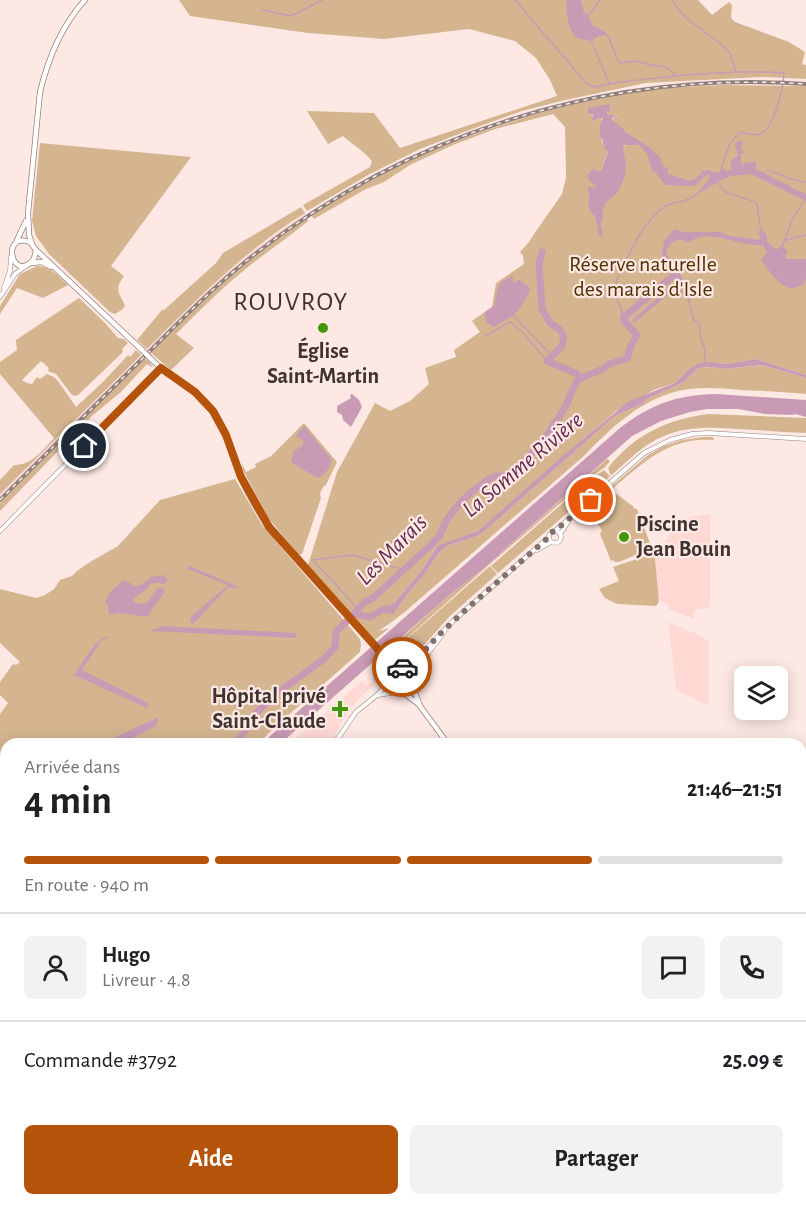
<!DOCTYPE html>
<html lang="fr">
<meta charset="utf-8">
<style>
:root{--surface:#fff;--page:#f2f2f2;--text:#202124;--muted:#757577;--line:#e0e0e0;--accent:#b45309}
body{margin:0;font-family:"Alegreya Sans",sans-serif;background:var(--page);color:var(--text);height:100vh;display:flex;flex-direction:column;font-size:22px;white-space:nowrap}
*{box-sizing:border-box;margin:0}
p{font-size:20px;color:var(--muted)}
.icon{flex:none;width:33px;height:33px;fill:none;stroke:currentColor;stroke-width:2;stroke-linecap:round;stroke-linejoin:round}
.map{position:relative;flex:1;overflow:hidden}
.panel{position:absolute;left:0px;top:738px;width:807px;height:468px;display:flex;flex-direction:column;background:var(--surface);border-radius:18px 18px 0 0;box-shadow:0 3px 15px #0003}
.panel>*{flex:none}
.controls{position:absolute;left:734px;top:666px;display:grid;gap:12px}
.controls a{display:grid;place-items:center;width:54px;height:54px;border-radius:9px;background:var(--surface);box-shadow:0 3px 15px #0003;font-size:30px}
.pin{position:absolute;display:grid;place-items:center;width:51px;height:51px;color:#fff;margin:-26px;border:3px solid #fff;border-radius:50%;box-shadow:0 2px 6px #0007}
.courier{position:absolute;display:grid;place-items:center;width:60px;height:60px;margin:-30px;border:4px solid #b45309;border-radius:50%;background:#fff;color:#222;box-shadow:0 2px 8px #0007}
.headline em{font-style:normal;font-weight:600}
.headline div{display:flex;flex-direction:column-reverse}
.headline{display:flex;align-items:center;justify-content:space-between;height:102px;padding:0 24px}
h1{font-size:39px;font-weight:600;line-height:45px}
.bar{display:grid;grid-template-columns:repeat(4,1fr);gap:9px 6px;align-content:center;height:72px;padding:0 24px}
.bar i{height:8px;border-radius:4px;background:var(--line)}
.bar .on{background:var(--accent)}
.bar p{grid-column:span 4}
.line{display:flex;align-items:center;gap:15px;padding:0 24px;border-top:2px solid var(--line)}
.line div{flex:1}
.round{display:grid;place-items:center;flex:none;width:63px;height:63px;border-radius:9px;background:var(--page)}
.button{display:flex;gap:12px;margin-top:auto;padding:12px 24px}
.button a{flex:1;height:69px;border-radius:9px;background:var(--accent);color:#fff;font-size:24px;font-weight:600;line-height:69px;text-align:center}
.button a+a{background:var(--page);color:var(--text)}
.map>svg:first-child{display:block}
.built{fill:#fed9d4}
.green{fill:#d4b590;fill-rule:evenodd}
.water{fill:#c99ab4}
.lines{fill:none;stroke-linecap:round;stroke-linejoin:round}
.stream{stroke:#c99ab4;stroke-width:1.5}
.river{stroke:#c99ab4;stroke-width:7}
.tertiary-casing{stroke:#99807d;stroke-width:5}
.secondary-casing{stroke:#99807d;stroke-width:6}
.tertiary{stroke:#fff;stroke-width:4}
.secondary{stroke:#fff;stroke-width:4.5}
.rail-casing{stroke:#90807d;stroke-width:4}
.rail{stroke:#fee8e4;stroke-width:1.5;stroke-dasharray:4.5;stroke-linecap:butt}
.secondary-bridge-casing{stroke:#99807d;stroke-width:6;stroke-linecap:butt}
.secondary-bridge{stroke:#fff;stroke-width:4.5}
.done{stroke:#817270;stroke-width:6;stroke-dasharray:0 10.8}
.route{stroke:#b45309;stroke-width:8}
.poi-dot{fill:#429708;stroke:#fee8e4;stroke-width:2}
.labels{text-anchor:middle;dominant-baseline:central;stroke-width:4.5;stroke-linejoin:round;paint-order:stroke}
.park-label{font-size:22px;fill:#513100;stroke:#fee8e4}
.poi-label{font-size:22px;font-weight:bold;fill:#3e3331;stroke:#fee8e4}
.water-label{font-size:24px;font-style:italic;fill:#652c4f;stroke:#fee8e4}
.quarter-label{font-size:26px;letter-spacing:1.5px;fill:#3e3331;stroke:#fee8e4}
</style>
<div class="map">
<svg width="806" height="1206" viewBox="0 0 806 1206">
<rect width="100%" height="100%" fill="#fee8e4"/>
<path class="built" d="M305,213L307,218L246,263L204,300L150,352L147,349L220,277L263,243Z
M141,355L144,358L0,503V494Z
M710,514V607L695,610L693,619L669,609V605L658,599L655,559L672,530L689,517Z
M668,622L697,634L709,642V704L707,705L677,690L676,688Z
M383,672V678L360,697L349,710L334,736L346,744H289L362,681L367,686Z"/>
<path class="green" d="M179,0H698L712,15L729,2L732,5L731,18L735,22L789,42L805,52L802,64L806,65V79L761,77L646,83L561,101L522,111L472,129L420,149L368,175L307,211L303,205L370,167L372,161C363,150 353,145 343,136L328,144L307,111L374,113L400,148L557,96L550,80L536,58L515,41L469,29L384,39L308,33L190,16Z
M723,85L806,86V375L756,359L725,364L719,363L689,369L675,383L654,390L616,411L478,531L436,548L422,570L390,608L395,612L406,596L424,575L438,554L447,546L478,536L487,529L615,416L642,404L647,399L684,382L694,372L699,368L712,367L724,369L762,365L806,378V394C784,392 763,391 741,390C718,388 693,386 671,393C636,404 610,429 585,455L406,611C397,618 389,624 380,630L379,631L389,628L375,640L308,565L337,472L375,403L390,411L410,401L429,384L425,368L456,357L454,350L480,332L472,321L492,307L496,283L524,264L523,256L520,252L529,242L534,234L562,194L566,178L565,127L553,114L495,129L453,145L410,165L384,182L364,190L314,219L311,215C348,193 386,168 427,152C501,123 575,99 655,89C677,87 700,86 723,85ZM610,105L607,113L609,115H614L618,117L610,119L633,138L622,148L626,164L624,176L590,171H601L608,151L605,145L603,144L600,131V126L603,120L599,118L594,121L592,120L593,116L589,113L588,109Z
M40,143L191,157L111,266L124,276C114,289 119,293 125,305L123,309L115,314L110,312L49,254L36,236L32,221Z
M301,207L305,213C244,251 197,299 147,349L137,340L162,310H164L216,263L223,253Z
M307,218L308,221C289,237 268,251 248,267C222,288 199,311 176,334L194,348L171,370L150,352L204,300L246,263Z
M37,266C51,266 58,276 68,285L43,298L17,288L0,314V306L20,274Z
M79,298L105,323L118,338L124,339L128,343L122,349L123,351L122,353L78,395L75,396L72,395L56,374L48,371L49,368L41,361L22,380L27,383L32,384L37,377L40,379L47,374L54,377L58,381L76,407L104,381L128,355L130,357L136,350L141,355L0,494V480L14,465C31,466 44,449 54,438L0,374V362L17,350L16,340Z
M144,358L149,361L153,368L147,364L121,392L93,415L0,511V503Z
M709,414L806,418V433C783,432 760,430 737,429C712,427 687,426 664,436C644,444 628,460 612,475L610,474L608,468C634,435 667,419 709,414Z
M304,423L337,462L326,485L323,487L320,494L321,498L302,554L299,555L269,519L242,468V464L246,472L256,467L255,464L271,456Z
M703,437H713L714,440C668,437 644,462 611,490L634,507L633,508L637,509L650,543L645,551L619,562H615L613,560L611,561L600,534L602,530L597,523L594,524L585,513V509L648,455L664,446L682,440Z
M607,459L610,461L605,467L586,481L482,571L389,654L386,652L446,598L484,568Z
M604,470L610,476L498,573L491,566L581,487Z
M235,479L262,525L360,639L361,644L360,652L275,727L258,744H6V891L0,890V714L8,703L0,695V682L13,664L16,665L20,662L0,643V589L36,598L45,595L54,589L60,580L72,576L77,571L90,562L118,546L160,500Z
M651,554L655,559L659,602L656,606L617,604L605,598L599,589L619,581L613,567Z
M490,566L497,574L450,616L424,645L410,655L409,660C403,664 396,662 391,656L410,636Z
M6,935V1050L0,1057V941Z
M801,1108L806,1109V1194L802,1193Z
M215,1200H338L340,1206H221Z"/>
<path class="water" d="M566,0H581L584,13L588,15L593,26L596,27L607,33L606,35C599,36 595,36 592,42C587,39 583,40 578,38C567,31 567,11 566,0Z
M610,104V111H608L607,113L609,115H614L619,119L613,117L611,119L622,128L627,133L649,147L660,157L663,166H665L664,168L668,167V173C676,177 670,174 678,177C691,181 691,183 702,173L700,170L704,171L708,170L718,173L724,168L727,171L732,169L730,166L731,164V161L738,155L735,144L740,140L743,142L741,148L744,153L741,154V164L743,165L747,162L750,163L753,161L756,162V170L763,172L778,181L787,184L794,189L806,194V201L751,174L731,176L721,180L703,191L700,189L708,181L710,175H706L696,185L691,186L665,185L656,173L652,170L647,154L639,145H624C621,152 626,157 626,164C626,175 622,188 614,196C610,200 606,200 604,206C601,214 606,216 600,224L603,233L602,237L599,235L595,216L592,214L588,205C592,194 587,196 588,187H597L588,179C587,174 590,171 594,169L597,171H601L608,152L604,148L605,145L603,144V140L600,137V125L603,119L599,118L594,121L592,120L593,115L588,113V108Z
M674,229L683,232H720L730,236L760,240L759,232L763,230L767,236V241L776,250L782,245L788,252L786,255V259H806V279L803,285C798,286 794,289 789,288C780,286 766,268 761,259L767,253L763,245C743,247 716,232 697,238C694,239 691,241 688,242L680,239C672,242 668,246 666,253C671,264 681,270 683,282L634,323L632,320L676,282V275L662,256L664,241Z
M512,276L513,278V283L519,280L528,286L530,291C525,300 520,310 512,316C506,320 500,323 494,327C487,324 484,320 485,312L494,306C499,290 493,284 512,276Z
M756,359L806,375V378L762,365L724,369L712,367L699,368L694,372L684,382L647,399L642,404L615,416L487,529L478,536L447,546L438,554L424,575L406,596L393,615L390,613V608L422,570L436,548L439,545L478,531L558,460L629,401L675,383L689,369L700,363L712,362L725,364Z
M352,394L359,400L362,407L351,427L343,420L342,415L337,412V406L351,398L350,395Z
M716,394L806,400V417L795,414L793,415L765,414L738,409H707L690,412L661,421L632,436L484,568L446,598L280,744H261L620,428C651,404 677,395 716,394Z
M304,426L331,459C331,468 325,475 318,478L295,465L291,461L293,452L303,445V440L296,436Z
M189,566L239,587V588L228,587L194,623L192,624L190,621L192,616L228,585L187,569Z
M163,575L168,579L165,584H162L160,582L150,584L148,588L133,599L134,602L141,604L147,603L157,589L162,587L165,591L147,617L120,613L109,615L108,606L105,602L110,592L124,580L135,586L141,585L151,577Z
M162,626L296,633V638L150,631Z
M110,636L101,641L82,670L148,703L147,708L74,675C83,663 95,637 110,636Z
M159,717L156,726L120,744H105L113,738Z"/>
<g class="lines">
<path class="stream" d="M515,0L586,83L594,87L621,82L683,75L735,72
M673,0L674,4L685,17L717,41L730,53L736,72H767L784,73C783,88 775,128 760,134C754,136 747,134 741,132L730,143L721,169L723,172
M262,10L291,16L322,0
M588,16L600,0
M605,35L608,36L619,63L636,61L650,65L666,67L677,76
M592,43L609,83
M767,170C781,174 791,181 806,182
M718,181C720,184 721,187 723,190C729,196 747,196 757,204L761,231
M786,240L806,235
M782,247L792,220L806,198
M673,276L677,280
M680,283L682,287V293L689,300L693,319L699,324L700,327V336L705,349V364
M513,315L552,356
M624,317L622,314C622,305 615,300 615,292C615,277 624,265 630,252C639,235 648,219 664,207C670,202 679,203 686,200C693,198 697,194 702,190
M486,336L506,324L511,322L524,334L547,361
M359,610L313,560L352,555L405,570"/>
<path class="river" d="M542,252L539,264L542,309L550,323L559,329L564,337L562,346L547,361L575,373L581,378
M354,614L365,602L373,598L432,544L440,535L446,521L456,507L470,493L486,481L495,476H504L514,472L544,440L567,404L571,393L577,381L581,378L603,369L609,364L627,359L631,345L637,335L624,321V317L673,276L677,272L674,268
M235,744L245,731L256,713L283,689L324,659L335,647L336,632L354,614L370,617L384,609L391,610L395,606
M0,1019L6,1011
M0,1044L6,1039
M0,1060L6,1053"/>
<defs>
<path id="tertiary" d="M4,288L10,271L11,257
M0,297L15,274L26,266
M0,531L161,368
M555,531L644,453L670,440L692,434L709,433L806,439
M549 537a6 6 0 1 1 12 0a6 6 0 1 1-12 0Z
M560,534L568,522
M537,550L551,542
M408,668L453,621L549,537
M417,678L429,652L444,632
M378,695L397,692
M334,744L356,712L377,695L390,681
M801,814L806,812
M0,893L6,895
M0,1127L6,1120"/>
<path id="secondary" d="M17,240L26,221
M32,244L29,235L28,213L40,92C48,59 62,25 85,0
M36,250L34,259C12,285 0,231 30,242L36,250L142,350
M31,263L42,262L51,267
M150,358C169,378 196,388 213,411C227,430 231,454 240,475C247,493 258,511 269,527L384,656L400,668
M386,659L392,674L390,681C396,700 417,698 417,678C412,665 400,664 392,674
M414,690L420,706L448,744
M405,694L420,705
M793,1200L798,1206
M800,1200L805,1204"/>
</defs>
<use href="#tertiary" class="tertiary-casing"/>
<use href="#secondary" class="secondary-casing"/>
<use href="#tertiary" class="tertiary"/>
<use href="#secondary" class="secondary"/>
<defs>
<path id="rail" d="M0,500C47,453 94,406 141,360C175,326 208,292 245,262C402,135 604,70 806,84"/>
</defs>
<use href="#rail" class="rail-casing"/>
<use href="#rail" class="rail"/>
<defs>
<path id="secondary-bridge" d="M142,350L150,358"/>
</defs>
<use href="#secondary-bridge" class="secondary-bridge-casing"/>
<use href="#secondary-bridge" class="secondary-bridge"/>
</g>
<g class="lines">
<path class="done" d="M402,667L408,668L440,634L462,613L549,537L552,532L555,531L591,500"/>
<path class="route" d="M84,446L161,368L195,392L213,411L226,435L241,477L269,527L384,656L400,668L402,667"/>
</g>
<g class="poi-dot">
<circle cx="323" cy="328" r="6"/>
<circle cx="624" cy="537" r="6"/>
<path d="M337 700h6v6h6v6h-6v6h-6v-6h-6v-6h6z"/>
</g>
<g class="labels">
<g class="park-label">
<text x="643" y="264">Réserve naturelle<tspan x="643" dy="25">des marais d'Isle</tspan></text>
</g>
<g class="poi-label">
<text x="323" y="351">Église<tspan x="323" dy="25">Saint-Martin</tspan></text>
<text x="636" y="524" text-anchor="start">Piscine<tspan x="636" dy="25">Jean Bouin</tspan></text>
<text x="326" y="696" text-anchor="end">Hôpital privé<tspan x="326" dy="25">Saint-Claude</tspan></text>
</g>
<g class="water-label">
<text transform="translate(523 465) rotate(-40)">La Somme Rivière</text>
<text transform="translate(392 550) rotate(-45)">Les Marais</text>
</g>
<g class="quarter-label">
<text x="291" y="302">ROUVROY</text>
</g>
</g>
</svg>
<div class="controls">
<a><svg class="icon" aria-label="layers" viewBox="0 0 24 24"><path d="M12 4l9 5-9 5-9-5zM3 14l9 5 9-5"/></svg></a>
</div>
<div class="pin" style="left:591px;top:500px;background:#ea580c"><svg class="icon" aria-label="bag" viewBox="0 0 24 24"><path d="M5 8h14l-1 12H6zM9 8a3 3 0 0 1 6 0"/></svg></div>
<div class="pin" style="left:84px;top:446px;background:#1f2937"><svg class="icon" aria-label="home" viewBox="0 0 24 24"><path d="M3 11l9-7 9 7M6 9v11h12V9"/></svg></div>
<div class="courier" style="left:402px;top:667px"><svg class="icon" aria-label="car" viewBox="0 0 24 24"><path d="M5 17H2v-5l4-1 3-4h7l3 4 3 1v5h-3M9 17h6M6 11h13"/><circle cx="7" cy="17" r="2"/><circle cx="17" cy="17" r="2"/></svg></div>
<section class="panel">
<div class="headline"><div><h1>4 min</h1><p>Arrivée dans</p></div><em>21:46–21:51</em></div>
<div class="bar"><i class="on"></i><i class="on"></i><i class="on"></i><i></i><p>En route · 940 m</p></div>
<div class="line" style="height:108px"><a class="round"><svg class="icon" aria-label="person" viewBox="0 0 24 24"><circle cx="12" cy="8" r="4"/><path d="M4 21q1-7 8-7t8 7"/></svg></a><div><b>Hugo</b><p>Livreur · 4.8</p></div><a class="round"><svg class="icon" aria-label="chat" viewBox="0 0 24 24"><path d="M4 5h16v11H9l-5 4z"/></svg></a><a class="round"><svg class="icon" aria-label="phone" viewBox="0 0 24 24"><path d="M5 4h4l2 5-3 2q2 4 5 5l2-3 5 2v4C11 20 4 13 5 4z"/></svg></a></div>
<div class="line" style="height:78px"><div>Commande #3792</div><b>25.09 €</b></div>
<div class="button"><a>Aide</a><a>Partager</a></div>
</section>
</div>
